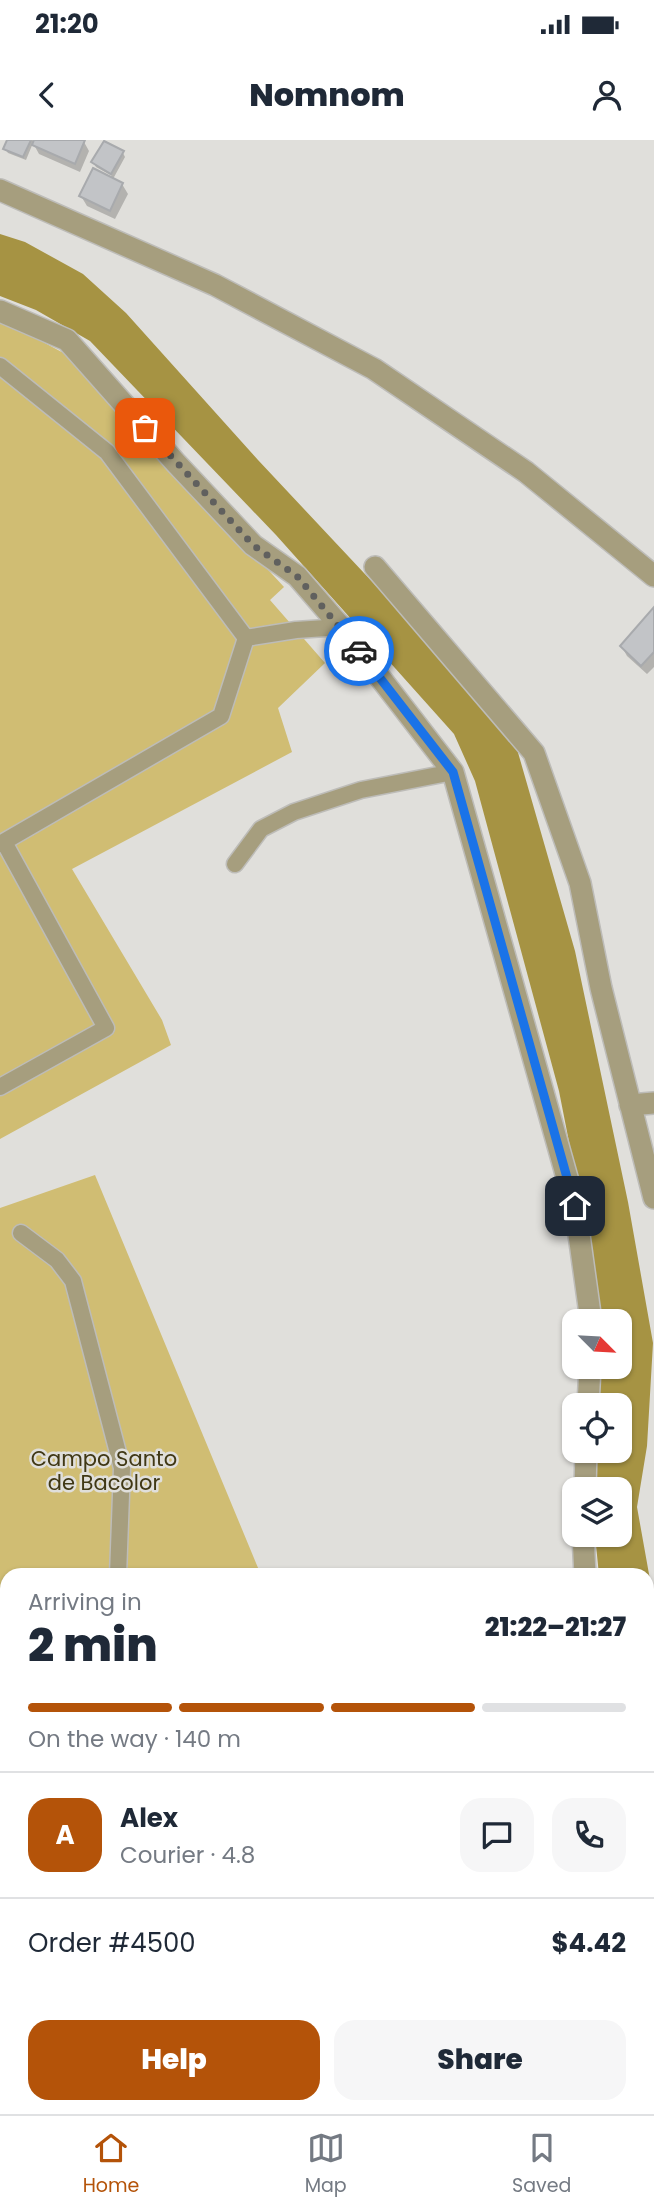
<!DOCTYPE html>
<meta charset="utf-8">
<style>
:root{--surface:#fff;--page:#f6f6f7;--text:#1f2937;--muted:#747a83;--line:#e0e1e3;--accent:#b45309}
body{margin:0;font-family:Poppins,sans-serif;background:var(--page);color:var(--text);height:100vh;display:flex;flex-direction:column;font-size:26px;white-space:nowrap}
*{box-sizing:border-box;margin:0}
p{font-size:23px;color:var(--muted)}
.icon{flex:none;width:38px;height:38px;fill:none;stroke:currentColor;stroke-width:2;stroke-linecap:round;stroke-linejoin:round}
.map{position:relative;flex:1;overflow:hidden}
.side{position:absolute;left:0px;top:1428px;width:654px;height:546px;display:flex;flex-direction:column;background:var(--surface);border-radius:21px 21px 0 0;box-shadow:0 2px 5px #0004}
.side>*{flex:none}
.needle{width:46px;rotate:114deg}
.tools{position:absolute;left:562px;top:1169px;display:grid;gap:14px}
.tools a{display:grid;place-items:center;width:70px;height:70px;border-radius:14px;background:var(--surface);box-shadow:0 2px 5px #0004;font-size:35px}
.pin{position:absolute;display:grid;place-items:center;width:60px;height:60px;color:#fff;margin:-30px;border-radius:14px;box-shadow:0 4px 10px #0006}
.courier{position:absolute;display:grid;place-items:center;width:70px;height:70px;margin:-35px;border:5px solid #1a73e8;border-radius:50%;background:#fff;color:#222;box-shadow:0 2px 9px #0007}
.summary em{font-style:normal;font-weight:800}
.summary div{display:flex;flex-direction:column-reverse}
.summary{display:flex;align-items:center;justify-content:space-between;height:119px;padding:0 28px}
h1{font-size:46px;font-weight:800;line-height:52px}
.bar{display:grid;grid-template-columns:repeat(4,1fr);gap:10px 7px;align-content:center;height:84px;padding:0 28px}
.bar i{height:9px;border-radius:5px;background:var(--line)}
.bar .selected{background:var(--accent)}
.bar p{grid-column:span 4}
.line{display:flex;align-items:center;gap:18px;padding:0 28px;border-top:2px solid var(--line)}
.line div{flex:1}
.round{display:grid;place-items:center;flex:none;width:74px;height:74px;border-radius:21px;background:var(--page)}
.button{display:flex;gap:14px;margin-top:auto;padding:14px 28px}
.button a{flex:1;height:80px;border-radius:21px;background:var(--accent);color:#fff;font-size:28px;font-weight:800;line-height:80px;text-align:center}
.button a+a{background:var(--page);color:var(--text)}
.status{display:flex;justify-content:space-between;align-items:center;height:49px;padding:0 35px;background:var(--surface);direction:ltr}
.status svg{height:19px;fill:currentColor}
header{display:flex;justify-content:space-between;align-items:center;height:91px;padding:0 28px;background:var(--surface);font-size:32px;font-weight:800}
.dock{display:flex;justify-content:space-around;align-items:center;height:98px;border-top:2px solid var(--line);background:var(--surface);font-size:19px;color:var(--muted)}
.dock a{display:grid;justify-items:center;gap:4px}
.dock .selected{color:var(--accent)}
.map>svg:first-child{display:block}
.green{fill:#d0bd73}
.water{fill:#a69343}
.shadow{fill:#0003}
.building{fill:#c2c4c7;stroke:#a8aaad;stroke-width:2}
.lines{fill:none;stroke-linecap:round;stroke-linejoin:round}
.lane-casing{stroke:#bdbcb8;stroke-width:19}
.street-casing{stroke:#bdbcb8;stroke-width:24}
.path{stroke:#a4a3a0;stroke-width:4.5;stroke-dasharray:2 5;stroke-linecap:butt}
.lane{stroke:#a69e7e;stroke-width:16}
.street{stroke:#a69e7e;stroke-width:21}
.done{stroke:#60605e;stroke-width:7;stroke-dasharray:0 12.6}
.route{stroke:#1a73e8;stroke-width:9}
.labels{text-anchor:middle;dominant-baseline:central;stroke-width:5;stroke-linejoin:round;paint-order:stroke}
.park-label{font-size:21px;fill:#403815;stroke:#e0dfdb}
</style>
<div class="status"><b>21:20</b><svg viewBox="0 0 49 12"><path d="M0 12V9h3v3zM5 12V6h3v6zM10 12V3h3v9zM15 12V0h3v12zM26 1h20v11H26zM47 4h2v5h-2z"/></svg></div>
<header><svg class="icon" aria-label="back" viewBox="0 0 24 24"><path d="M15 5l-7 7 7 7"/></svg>Nomnom<svg class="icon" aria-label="person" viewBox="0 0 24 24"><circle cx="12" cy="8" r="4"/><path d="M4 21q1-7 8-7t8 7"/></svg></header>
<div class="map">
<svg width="654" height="1974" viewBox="0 0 654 1974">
<rect width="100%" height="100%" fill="#e0dfdb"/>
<path class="green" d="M0,179L71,217L284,447L270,460L325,523L278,568L292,612L72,729L162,880L171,905L0,999Z
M95,1035L261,1435H7V1533L0,1516V1068Z"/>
<path class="water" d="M0,94L25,102L83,134L126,173L258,320L394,465L517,609L575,811L628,1062L653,1203L647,1306L637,1367L654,1462V1610L648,1591V1435H599L595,1395H620V1349H595L596,1311H620V1265H598L600,1227H620V1181H600L584,1078L559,951L475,641L454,594L276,395L90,201L36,170L0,156Z"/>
<path class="shadow" d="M9,0H79L84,2L89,11L80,32L39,14L33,3L26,20L8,13L5,9Z
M123,13L125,17L113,39L122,44L128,54L115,79L87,66L81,56L112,36L96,27L93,22Z
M654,470V527L647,534L627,516L622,507Z
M648,1754L654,1764V1837L648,1841Z
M297,1967H344L345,1969L335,1974H301Z"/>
<path class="building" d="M7,0H31L23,17L3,9Z
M34,0H85L75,24L32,5Z
M104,1L124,11L111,34L91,22Z
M93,28L123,43L110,71L79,56Z
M654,467V512L641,526L620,506Z
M648,1750L654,1761V1818L648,1823Z
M99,1967H147L150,1974H83Z"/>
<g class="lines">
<defs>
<path id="lane" d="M0,226L107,312L246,498
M246,498L296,490L341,487
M0,704L221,576L246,498
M235,724L261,689L294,672L361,650L453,632
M0,947L106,888L4,702
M21,1093L57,1120L73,1141L122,1328L118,1435
M536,1967L539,1974
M355,1974L374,1967"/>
<path id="street" d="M0,50L215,145L374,229L526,332L654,436
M0,171L67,200L175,322L253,405L297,436L341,487L453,632L575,1066L591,1181
M375,427L534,613L580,743L601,848L654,1058
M630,965L654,963
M588,1265L590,1227
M585,1349L586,1311
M583,1395L585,1435
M648,1634L654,1654
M0,1853L7,1851
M200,1967L204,1974"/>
</defs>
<use href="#lane" class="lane-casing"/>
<use href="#street" class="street-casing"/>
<path class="path" d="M463,1967L466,1974"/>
<use href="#lane" class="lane"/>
<use href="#street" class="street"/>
</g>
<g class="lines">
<path class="done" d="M145,288L253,405L297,436L359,511"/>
<path class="route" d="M359,511L453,632L575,1066"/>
</g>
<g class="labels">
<g class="park-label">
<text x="104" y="1318">Campo Santo<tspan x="104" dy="24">de Bacolor</tspan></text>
</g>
</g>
</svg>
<div class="tools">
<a><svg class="needle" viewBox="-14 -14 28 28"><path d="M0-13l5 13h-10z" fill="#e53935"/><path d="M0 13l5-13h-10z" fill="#747a83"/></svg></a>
<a><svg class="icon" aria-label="locate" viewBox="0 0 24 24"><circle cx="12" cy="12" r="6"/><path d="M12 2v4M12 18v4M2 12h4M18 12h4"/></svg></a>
<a><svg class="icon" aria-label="layers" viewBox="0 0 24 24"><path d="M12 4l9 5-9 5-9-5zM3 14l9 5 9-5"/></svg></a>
</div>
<div class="pin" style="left:145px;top:288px;background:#ea580c"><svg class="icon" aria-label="bag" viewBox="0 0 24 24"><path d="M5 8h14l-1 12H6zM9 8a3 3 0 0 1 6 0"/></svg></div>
<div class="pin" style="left:575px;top:1066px;background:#1f2937"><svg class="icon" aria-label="home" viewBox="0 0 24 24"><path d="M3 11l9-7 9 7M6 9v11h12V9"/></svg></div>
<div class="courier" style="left:359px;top:511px"><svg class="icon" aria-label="car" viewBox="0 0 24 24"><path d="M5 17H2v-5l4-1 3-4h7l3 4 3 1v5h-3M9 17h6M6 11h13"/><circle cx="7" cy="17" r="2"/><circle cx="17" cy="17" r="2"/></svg></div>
<section class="side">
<div class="summary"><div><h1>2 min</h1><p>Arriving in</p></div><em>21:22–21:27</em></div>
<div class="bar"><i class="selected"></i><i class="selected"></i><i class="selected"></i><i></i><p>On the way · 140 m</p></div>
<div class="line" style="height:126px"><b class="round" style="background:var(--accent);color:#fff">A</b><div><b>Alex</b><p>Courier · 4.8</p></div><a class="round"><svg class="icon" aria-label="chat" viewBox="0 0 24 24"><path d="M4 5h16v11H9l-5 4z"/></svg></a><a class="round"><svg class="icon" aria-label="phone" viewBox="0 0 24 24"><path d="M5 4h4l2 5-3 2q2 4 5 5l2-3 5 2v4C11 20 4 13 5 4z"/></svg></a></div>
<div class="line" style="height:91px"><div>Order #4500</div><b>$4.42</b></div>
<div class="button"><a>Help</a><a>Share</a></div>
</section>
</div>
<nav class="dock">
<a class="selected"><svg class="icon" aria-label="home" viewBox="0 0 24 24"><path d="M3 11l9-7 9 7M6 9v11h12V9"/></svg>Home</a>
<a><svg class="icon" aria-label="map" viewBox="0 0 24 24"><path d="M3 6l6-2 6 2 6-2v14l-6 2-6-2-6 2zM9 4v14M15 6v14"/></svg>Map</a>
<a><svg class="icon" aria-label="saved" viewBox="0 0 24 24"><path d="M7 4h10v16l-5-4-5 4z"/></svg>Saved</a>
</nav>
